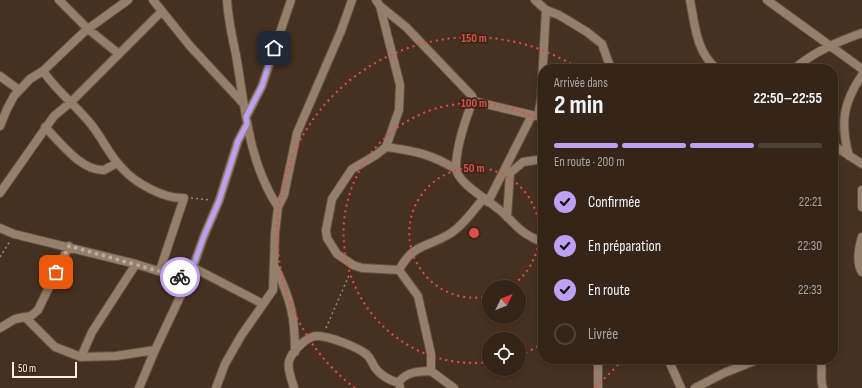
<!DOCTYPE html>
<html lang="fr">
<meta charset="utf-8">
<style>
:root{--surface:#342518;--page:#3c2d21;--text:#f1f3f6;--muted:#a9a5a2;--line:#4e4237;--accent:#bca0f2}
body{margin:0;font-family:"Sofia Sans Condensed",sans-serif;background:var(--page);color:var(--text);height:100vh;display:flex;flex-direction:column;font-size:15px;white-space:nowrap}
*{box-sizing:border-box;margin:0}
p{font-size:13px;color:var(--muted)}
.icon{flex:none;width:22px;height:22px;fill:none;stroke:currentColor;stroke-width:2;stroke-linecap:round;stroke-linejoin:round}
.map{position:relative;flex:1;overflow:hidden}
.side{position:absolute;left:538px;top:64px;width:300px;height:300px;display:flex;flex-direction:column;background:var(--surface);border-radius:16px;box-shadow:0 2px 6px #0003,0 0 0 1px var(--line)}
.side>*{flex:none}
.needle{width:26px;rotate:47deg}
.controls{position:absolute;left:482px;top:280px;display:grid;gap:8px}
.controls a{display:grid;place-items:center;width:44px;height:44px;border-radius:50%;background:var(--surface);box-shadow:0 2px 6px #0003,0 0 0 1px var(--line);font-size:20px}
.scale{position:absolute;left:12px;bottom:10px;width:65px;box-sizing:border-box;padding-left:4px;border:2px solid #f9ece1;border-top:0;font-size:11px;line-height:14px;white-space:nowrap;color:#f9ece1;-webkit-text-stroke:3px #3b2716;paint-order:stroke}
.pin{position:absolute;display:grid;place-items:center;width:34px;height:34px;color:#fff;margin:-17px;border-radius:8px;box-shadow:0 2px 6px #0006}
.courier{position:absolute;display:grid;place-items:center;width:40px;height:40px;margin:-20px;border:3px solid #bca0f2;border-radius:50%;background:#fff;color:#222;box-shadow:0 1px 5px #0007}
.summary em{font-style:normal;font-weight:700}
.summary div{display:flex;flex-direction:column-reverse}
.summary{display:flex;align-items:center;justify-content:space-between;height:68px;padding:0 16px}
h1{font-size:26px;font-weight:700;line-height:30px}
.bar{display:grid;grid-template-columns:repeat(4,1fr);gap:6px 4px;align-content:center;height:48px;padding:0 16px}
.bar i{height:5px;border-radius:3px;background:var(--line)}
.bar .on{background:var(--accent)}
.bar p{grid-column:span 4}
ol{padding:0 16px;list-style:none}
li{display:flex;align-items:center;gap:12px;height:44px}
li p{margin-inline-start:auto}
li .icon{padding:4px;border-radius:50%;background:var(--accent);color:#111;stroke-width:4}
li:last-child{color:var(--muted)}
li i{width:22px;height:22px;border:2px solid var(--line);border-radius:50%}
.map>svg:first-child{display:block}
.lines{fill:none;stroke-linecap:round;stroke-linejoin:round}
.street-casing{stroke:#615040;stroke-width:10}
.path{stroke:#988779;stroke-width:1.5;stroke-dasharray:2 3;stroke-linecap:butt}
.street{stroke:#957e6a;stroke-width:8}
.done{stroke:#baab9d;stroke-width:4;stroke-dasharray:0 7.2}
.route{stroke:#bca0f2;stroke-width:5}
.ring{fill:none;stroke:#dd4f4d;stroke-width:2;stroke-dasharray:2 4}
.centre{fill:#dd4f4d;stroke:#3b2716;stroke-width:2}
.ring-label{font-size:12px;text-anchor:middle;font-weight:bold;fill:#dd4f4d;stroke:#3b2716;stroke-width:3.5;stroke-linejoin:round;paint-order:stroke}
</style>
<div class="map">
<svg width="862" height="388" viewBox="0 0 862 388">
<rect width="100%" height="100%" fill="#463120"/>
<g class="lines">
<defs>
<path id="street" d="M59,0L88,29L119,54
M153,0L190,46L242,102
M227,0C228,19 232,36 236,55C245,106 248,162 278,207
M376,0L380,6L400,85L399,110L386,147L376,155L352,169L332,199L326,230L327,238L337,254L353,265L362,268L399,270L418,296L431,354V371C419,371 406,372 399,382L400,388
M535,0L546,10L559,15L587,32L602,44L611,69
M690,0C695,25 696,52 717,69
M767,0L862,69
M380,6L406,27L472,96L473,100C466,118 456,148 456,168C457,183 487,199 497,208C506,214 513,224 522,231C528,236 536,239 543,243
M794,69C815,51 837,42 862,33
M43,71C56,90 75,105 90,123C102,137 109,155 122,168C135,183 164,199 184,198L160,270
M0,76L19,90
M473,101L536,116
M538,116L541,100L546,10
M246,117L262,86L291,0
M0,126L7,109L14,96L30,79L43,71L85,31L128,0
M45,127C60,142 81,171 104,170L117,163
M833,145L862,164
M386,147C416,151 430,154 456,169
M849,156C840,123 843,103 862,75
M862,190V207
M0,193L54,116L71,102L161,12
M488,202L532,115
M507,217L510,173L523,162L543,159
M0,228L14,234L136,264L174,276L189,278
M862,237C859,247 856,263 862,272
M192,267L263,304
M276,269C291,300 295,317 295,352
M399,270C414,242 428,248 451,233C464,225 474,209 484,198
M25,317L31,316L38,310L69,246
M0,328L15,319L25,317L55,347L81,357L92,332L136,264
M81,357L116,356L155,350
M668,359L681,388
M820,359C824,369 819,378 823,388
M431,371L454,388
M139,388L155,350L189,278L204,236L219,201L238,141L247,124
M216,388L225,364L241,336L273,290L275,233L278,207L284,195L297,133L341,31L352,0
M294,388C292,380 287,370 289,361C292,352 307,335 318,336C329,336 357,347 366,354C371,358 371,361 374,366C378,373 390,382 399,382
M598,388V359
M695,388L724,373L759,359"/>
</defs>
<use href="#street" class="street-casing"/>
<path class="path" d="M191,198L211,200
M0,257L10,241
M326,328L350,273"/>
<use href="#street" class="street"/>
</g>
<g class="lines">
<path class="done" d="M56,272L69,246L180,277"/>
<path class="route" d="M180,277L189,278L204,236L219,201L238,141L247,124L246,117L262,86L274,48"/>
</g>
<g class="ring">
<path d="M489 296A65 65 0 1 1 510 287"/>
<path d="M543 343A130 130 0 0 1 520 355M489 362A130 130 0 1 1 543 123"/>
<path d="M622 360A195 195 0 0 1 593 388M355 388A195 195 0 0 1 579 69"/>
</g>
<circle cx="474" cy="233" r="6" class="centre"/>
<g class="ring-label">
<text x="474" y="42">150 m</text>
<text x="474" y="107">100 m</text>
<text x="474" y="172">50 m</text>
</g>
</svg>
<div class="controls">
<a><svg class="needle" viewBox="-14 -14 28 28"><path d="M0-13l5 13h-10z" fill="#e53935"/><path d="M0 13l5-13h-10z" fill="#a9a5a2"/></svg></a>
<a><svg class="icon" aria-label="locate" viewBox="0 0 24 24"><circle cx="12" cy="12" r="6"/><path d="M12 2v4M12 18v4M2 12h4M18 12h4"/></svg></a>
</div>
<div class="scale">50 m</div>
<div class="pin" style="left:56px;top:272px;background:#ea580c"><svg class="icon" aria-label="bag" viewBox="0 0 24 24"><path d="M5 8h14l-1 12H6zM9 8a3 3 0 0 1 6 0"/></svg></div>
<div class="pin" style="left:274px;top:48px;background:#1f2937"><svg class="icon" aria-label="home" viewBox="0 0 24 24"><path d="M3 11l9-7 9 7M6 9v11h12V9"/></svg></div>
<div class="courier" style="left:180px;top:277px"><svg class="icon" aria-label="bike" viewBox="0 0 24 24"><circle cx="6" cy="16" r="4"/><circle cx="18" cy="16" r="4"/><path d="M6 16l4-8h5l3 8M10 8l3 8H6M13 5h3"/></svg></div>
<section class="side">
<div class="summary"><div><h1>2 min</h1><p>Arrivée dans</p></div><em>22:50–22:55</em></div>
<div class="bar"><i class="on"></i><i class="on"></i><i class="on"></i><i></i><p>En route · 200 m</p></div>
<ol>
<li><svg class="icon" aria-label="check" viewBox="0 0 24 24"><path d="M5 12l5 5 9-10"/></svg>Confirmée<p>22:21</p></li>
<li><svg class="icon" aria-label="check" viewBox="0 0 24 24"><path d="M5 12l5 5 9-10"/></svg>En préparation<p>22:30</p></li>
<li><svg class="icon" aria-label="check" viewBox="0 0 24 24"><path d="M5 12l5 5 9-10"/></svg>En route<p>22:33</p></li>
<li><i></i>Livrée</li>
</ol>
</section>
</div>
